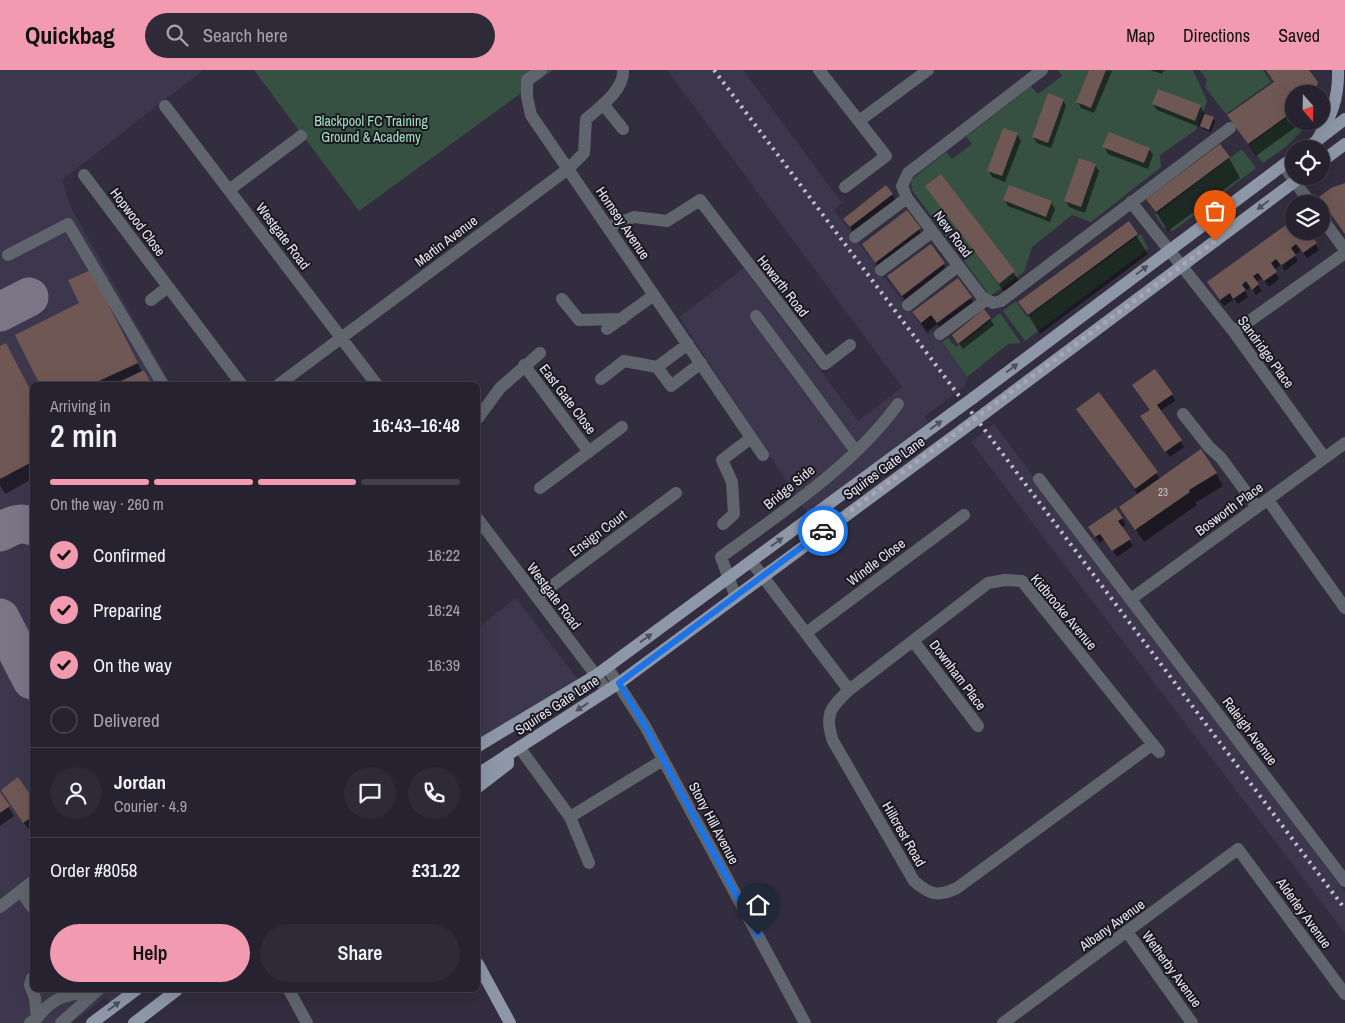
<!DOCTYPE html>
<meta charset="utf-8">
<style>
:root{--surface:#26222f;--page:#2e2a37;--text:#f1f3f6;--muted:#a4a4aa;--line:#423f4b;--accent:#f29ab0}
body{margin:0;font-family:"Archivo Narrow",sans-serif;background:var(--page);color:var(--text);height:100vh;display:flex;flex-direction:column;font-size:19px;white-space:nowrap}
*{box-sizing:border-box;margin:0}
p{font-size:16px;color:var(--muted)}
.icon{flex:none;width:28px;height:28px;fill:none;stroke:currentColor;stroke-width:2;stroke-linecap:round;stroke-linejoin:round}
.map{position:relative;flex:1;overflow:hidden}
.drawer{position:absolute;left:30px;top:312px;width:450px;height:610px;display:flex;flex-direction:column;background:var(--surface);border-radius:8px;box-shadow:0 5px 20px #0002,0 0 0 1px var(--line)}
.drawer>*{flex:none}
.needle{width:32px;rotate:160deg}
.controls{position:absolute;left:1285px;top:15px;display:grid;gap:10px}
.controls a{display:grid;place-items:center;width:45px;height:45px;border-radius:50%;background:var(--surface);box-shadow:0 5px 20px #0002,0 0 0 1px var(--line);font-size:25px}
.pin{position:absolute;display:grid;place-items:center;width:42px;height:42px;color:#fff;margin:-51px -21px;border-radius:50% 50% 50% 0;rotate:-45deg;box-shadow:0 0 5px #0007}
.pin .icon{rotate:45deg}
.courier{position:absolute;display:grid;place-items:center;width:50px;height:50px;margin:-25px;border:4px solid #1a73e8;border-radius:50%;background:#fff;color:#222;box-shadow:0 1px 6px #0007}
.summary em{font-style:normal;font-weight:600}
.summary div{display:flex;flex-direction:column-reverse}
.summary{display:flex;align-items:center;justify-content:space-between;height:85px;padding:0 20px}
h1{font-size:32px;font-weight:600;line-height:38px}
.bar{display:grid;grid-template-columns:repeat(4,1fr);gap:8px 5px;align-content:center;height:60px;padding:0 20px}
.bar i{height:6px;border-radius:4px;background:var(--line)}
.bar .current{background:var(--accent)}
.bar p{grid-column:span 4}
.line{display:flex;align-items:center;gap:12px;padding:0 20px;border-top:1px solid var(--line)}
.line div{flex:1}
.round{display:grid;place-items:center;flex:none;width:52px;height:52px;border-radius:26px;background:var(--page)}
ol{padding:0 20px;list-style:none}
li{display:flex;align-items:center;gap:15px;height:55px}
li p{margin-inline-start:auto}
li .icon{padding:5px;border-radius:50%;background:var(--accent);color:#111;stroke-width:4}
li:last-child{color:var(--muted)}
li i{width:28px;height:28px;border:2px solid var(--line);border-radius:50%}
.primary-button{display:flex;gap:10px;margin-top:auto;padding:10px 20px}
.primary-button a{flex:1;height:58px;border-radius:30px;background:var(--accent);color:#111;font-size:20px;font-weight:600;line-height:58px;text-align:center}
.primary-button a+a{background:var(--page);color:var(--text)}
header{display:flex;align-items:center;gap:30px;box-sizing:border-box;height:70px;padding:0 25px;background:var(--accent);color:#111}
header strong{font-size:24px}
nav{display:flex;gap:28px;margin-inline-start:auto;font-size:18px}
.search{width:350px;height:45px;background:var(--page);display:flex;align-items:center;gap:12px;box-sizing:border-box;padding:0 18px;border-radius:28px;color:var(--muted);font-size:19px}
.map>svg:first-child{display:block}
.built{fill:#3d374d}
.green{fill:#365042}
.shadow{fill:#0007}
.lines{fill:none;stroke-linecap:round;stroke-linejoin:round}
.taxiway{stroke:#7b7686;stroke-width:39}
.building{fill:#6f5853}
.minor{stroke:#60656d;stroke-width:12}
.major{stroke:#8e97a8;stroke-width:12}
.rail{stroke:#c3bfcc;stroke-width:4;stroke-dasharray:2.5 5;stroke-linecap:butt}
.major-bridge{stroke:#8e97a8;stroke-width:12}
.oneway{fill:#4e515d}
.done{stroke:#a9a5b3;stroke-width:5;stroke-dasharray:0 9}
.route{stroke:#1a73e8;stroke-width:6}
.labels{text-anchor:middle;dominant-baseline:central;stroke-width:4;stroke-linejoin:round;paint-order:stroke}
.number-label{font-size:11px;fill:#cac2ca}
.park-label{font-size:14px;fill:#a0e0bd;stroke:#1a1820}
.street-label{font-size:14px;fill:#e8e5f1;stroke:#1a1820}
</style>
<header>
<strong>Quickbag</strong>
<div class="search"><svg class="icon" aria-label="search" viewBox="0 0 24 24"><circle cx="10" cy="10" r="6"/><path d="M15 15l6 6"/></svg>Search here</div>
<nav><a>Map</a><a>Directions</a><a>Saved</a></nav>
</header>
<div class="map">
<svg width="1345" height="953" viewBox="0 0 1345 953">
<rect width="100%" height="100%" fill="#332e3f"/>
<path class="built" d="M0,0H203L62,110L70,136L171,315H32V920H136L113,938L106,927L71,953H0Z
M667,0H743L842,133L834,140L928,265L933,261L967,307L965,316L924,347L932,358L810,447L679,247L744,198L858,351L902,317Z
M994,354L1345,822V863L971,372Z
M516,528L582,615L478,683V558Z"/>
<path class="green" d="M254,0H553L359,141Z
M1058,0H1193L1207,31L1196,60L1160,85L1161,97L1091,152L1072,145L1032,177L1024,202L990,226L912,120L911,110L946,82L952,89L972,74L966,67L1031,16L1038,24L1062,6Z
M1200,0H1263L1271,12L1226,44L1205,17L1207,10Z
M1294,42V51H1311L1287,76L1263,93L1249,75Z
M1242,79L1256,98L1173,161L1163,157L1155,145Z
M1141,164L1148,179L1025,271L1003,241L1016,231L1027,247Z
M1000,243L1021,273L1008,274L967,307L942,272L948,268L956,277Z"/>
<path class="shadow" d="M1091,0L1112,1L1094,43L1081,38L1078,32Z
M1150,0H1164L1162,4Z
M1266,0H1308L1325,26L1321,39V24H1294V51H1304L1256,86L1229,46L1275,13Z
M1063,30L1066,36L1051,78L1037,73L1033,67Z
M1153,34L1200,36L1204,43L1199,57L1157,40Z
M1213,48L1215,51L1211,62L1203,59L1202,56Z
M1017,64L1021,71L1005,112L992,107L989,101Z
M1104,77L1149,79L1153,85L1148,99L1108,84Z
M1229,88L1240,108L1168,161L1148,129Z
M1095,95L1099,101L1085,143L1069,137L1066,131Z
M941,106L1020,212L1005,223L927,117Z
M892,124L896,130L854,163L845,149Z
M1005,130L1051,132L1055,139L1050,152L1008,136Z
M906,142L925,169L882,201L863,174Z
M1128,153L1148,184L1040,264L1020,232Z
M1294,161H1312L1316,168L1313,170L1319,180L1307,188L1301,180L1274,200L1279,209L1269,217L1262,208L1256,212L1262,221L1256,225L1251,217L1245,221L1248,227L1238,234L1234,229L1224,236L1208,213Z
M930,176L950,204L908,234L895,216Z
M1295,186L1298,191L1285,201L1282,196Z
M958,210L977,237L943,262L937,254L927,262L914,242Z
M98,215L142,302L151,315H41L80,234Z
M990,248L994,255L963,279L957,271Z
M0,277L13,288L32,325V409L5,424L0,415Z
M1134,316L1172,324L1175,331L1160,341L1184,377L1170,387L1146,353L1151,341Z
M1099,324L1160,409L1216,403L1223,416L1195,433L1197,435L1144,472L1121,437L1138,425L1078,339Z
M1122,448L1126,455L1121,457L1133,476L1117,487L1105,469L1100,473L1093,463Z
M18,709L32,729V755L28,759L6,726Z
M0,724L14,746L0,756Z"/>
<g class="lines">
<path class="taxiway" d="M0,242L29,227
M0,462C11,456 20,451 32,456
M0,548L32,610"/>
</g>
<path class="building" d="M1089,0H1106L1091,38L1076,32Z
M1266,0H1309L1318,12L1315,24H1294V41L1248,74L1227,45L1274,12Z
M1158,19L1201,35L1195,51L1152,34Z
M1048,23L1064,29L1048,73L1032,67Z
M1205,44L1214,47L1209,60L1200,56Z
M1003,58L1018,63L1002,106L987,101Z
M1109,62L1150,78L1144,93L1102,77Z
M1220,74L1230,87L1156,142L1146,129Z
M1079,88L1096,94L1081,137L1064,131Z
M941,104L1015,201L999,214L925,116Z
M1345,113V164L1319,127L1331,118Z
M886,115L893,124L850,157L843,149Z
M1009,115L1052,131L1046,147L1003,130Z
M907,140L921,158L875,193L862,174Z
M1294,149V161H1313L1310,164L1317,173L1303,183L1296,174L1291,178L1296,185L1281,195L1276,189L1271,193L1277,202L1264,211L1258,203L1253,206L1259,214L1252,220L1246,211L1242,215L1246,220L1233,229L1230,223L1220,230L1207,212Z
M1129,151L1138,164L1028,245L1018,232Z
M931,174L945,193L902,226L887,206Z
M91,200L138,293L90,315H40L15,265L79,233L68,210Z
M958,208L972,227L937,253L931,245L921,253L912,242Z
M984,239L991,248L958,274L952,265Z
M6,273L32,323V392L0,409V276Z
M1155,299L1173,324L1157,335L1182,370L1165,382L1140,346L1150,340L1132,315Z
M144,300L152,315H113Z
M1099,322L1158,402L1135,419L1076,339Z
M1201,379L1217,403L1189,420L1190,422L1135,460L1119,437Z
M1116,438L1123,448L1118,451L1131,469L1112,481L1100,464L1095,467L1088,457Z
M18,707L32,727V747L23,753L1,720Z
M0,722L10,736L0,743Z"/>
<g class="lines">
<path class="minor" d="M541,0L527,10V27L531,45L763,385
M819,0L886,86L845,117
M1042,0L908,103L902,116L907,128L982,227L993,233L1001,231L1230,58
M603,34L623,59
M165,36L377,315
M859,51L928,0
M1283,95L1311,134
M84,105L242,315
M229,120L301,66
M1131,132L1234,262L1324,387
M1321,147L1345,180
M608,157L634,147L667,151L700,130L825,294L850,275
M855,167L907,128
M8,185L68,154L163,315
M881,200L932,162
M562,229L579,250L622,249
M151,230L168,217
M908,235L958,196
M756,246L855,380
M607,259L654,225
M1234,262L1345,183
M940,264L986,230
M688,274L657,297L671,316L701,293
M524,295L589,382
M601,309L624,291L657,297
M278,315L568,99L584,83L586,49C599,38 625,19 623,0
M1183,344L1209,377L1221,388L1257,437
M478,348L500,318L540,283
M1039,409L1345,811
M540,418L622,357
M1268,430L1345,538
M478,449L607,620
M723,454L734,444L732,412L722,390L751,368
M751,491L849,620C830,638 824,645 833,671L914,811C930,825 938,827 957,818L1153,674
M735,525L721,487C782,442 853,396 898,334
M537,527L676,423
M1131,529L1345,373
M806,563L964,445
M914,572L978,656
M607,597L645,656L805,953
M849,620L988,513L1005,510L1022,511L1159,682
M519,677L570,747
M589,793L570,747L663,690
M21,821L32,837
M0,837L32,812
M1128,863L1192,953
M289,920L307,953
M37,948C56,924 68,925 97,921
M30,953L37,948L35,928L30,915L32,908
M61,953L98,920
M1003,953L1238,779L1345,924"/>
<path class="major" d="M1317,70C1331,47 1339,28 1338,0
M1306,79L1345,49
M1321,92L1345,74
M973,328L1294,87
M985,343L1302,106
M478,676L595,606L951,344
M478,704L619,613L962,360
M478,717L508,694V684
M478,894L510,953
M92,953L136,920
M134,953L177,920"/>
<path class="rail" d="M714,0L1345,839"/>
<path class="major-bridge" d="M951,344L973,328
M962,360L985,343"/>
</g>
<defs><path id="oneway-solid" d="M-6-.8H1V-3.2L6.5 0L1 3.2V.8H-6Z" transform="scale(1.25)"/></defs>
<g class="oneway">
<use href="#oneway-solid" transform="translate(1263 135) rotate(143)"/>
<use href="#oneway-solid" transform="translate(1142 200) rotate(-37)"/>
<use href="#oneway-solid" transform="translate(1012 298) rotate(-37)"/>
<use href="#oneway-solid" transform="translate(936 355) rotate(-36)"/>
<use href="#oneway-solid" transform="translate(777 472) rotate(-36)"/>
<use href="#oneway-solid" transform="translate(646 568) rotate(-36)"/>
<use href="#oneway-solid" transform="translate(582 637) rotate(147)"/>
<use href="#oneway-solid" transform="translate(114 936) rotate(-37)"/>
</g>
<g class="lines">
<path class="done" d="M823,461L1215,171"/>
<path class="route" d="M758,865L645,656L619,613L823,461"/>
</g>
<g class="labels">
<g class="number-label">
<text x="1163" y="422">23</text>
</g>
<g class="park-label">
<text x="371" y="51">Blackpool FC Training<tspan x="371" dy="16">Ground &amp; Academy</tspan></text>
</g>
<g class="street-label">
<text transform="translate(138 152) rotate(53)">Hopwood Close</text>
<text transform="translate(623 153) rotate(56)">Hornsey Avenue</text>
<text transform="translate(953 164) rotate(53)">New Road</text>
<text transform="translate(283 166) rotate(53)">Westgate Road</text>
<text transform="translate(446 171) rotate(-37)">Martin Avenue</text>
<text transform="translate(783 216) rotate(52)">Howarth Road</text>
<text transform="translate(1266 282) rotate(54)">Sandridge Place</text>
<text transform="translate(568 329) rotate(53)">East Gate Close</text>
<text transform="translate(884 398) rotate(-36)">Squires Gate Lane</text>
<text transform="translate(789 417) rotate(-39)">Bridge Side</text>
<text transform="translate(1229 439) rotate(-36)">Bosworth Place</text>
<text transform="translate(598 463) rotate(-37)">Ensign Court</text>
<text transform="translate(876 492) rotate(-37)">Windle Close</text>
<text transform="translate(554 526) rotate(53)">Westgate Road</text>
<text transform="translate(1064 542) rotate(50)">Kidbrooke Avenue</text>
<text transform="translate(958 605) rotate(53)">Downham Place</text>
<text transform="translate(557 635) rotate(-33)">Squires Gate Lane</text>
<text transform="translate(1250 661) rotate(53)">Raleigh Avenue</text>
<text transform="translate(714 753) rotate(62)">Stony Hill Avenue</text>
<text transform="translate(904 764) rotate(60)">Hillcrest Road</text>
<text transform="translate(1304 843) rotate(54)">Alderley Avenue</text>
<text transform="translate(1112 855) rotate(-36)">Albany Avenue</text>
<text transform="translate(1172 899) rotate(54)">Wetherby Avenue</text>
</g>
</g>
</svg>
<div class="controls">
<a><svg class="needle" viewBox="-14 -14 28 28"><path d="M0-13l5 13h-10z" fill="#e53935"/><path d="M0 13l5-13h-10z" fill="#a4a4aa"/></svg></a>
<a><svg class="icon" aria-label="locate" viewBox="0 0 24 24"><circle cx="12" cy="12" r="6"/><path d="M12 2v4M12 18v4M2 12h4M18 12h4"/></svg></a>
<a><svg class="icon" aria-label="layers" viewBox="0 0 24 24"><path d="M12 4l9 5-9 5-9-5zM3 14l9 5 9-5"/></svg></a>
</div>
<div class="pin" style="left:1215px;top:171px;background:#ea580c"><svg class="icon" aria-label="bag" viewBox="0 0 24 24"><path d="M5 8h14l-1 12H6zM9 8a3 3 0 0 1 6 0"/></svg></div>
<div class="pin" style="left:758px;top:865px;background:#1f2937"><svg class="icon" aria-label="home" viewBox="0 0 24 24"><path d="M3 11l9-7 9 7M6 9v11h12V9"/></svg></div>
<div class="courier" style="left:823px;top:461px"><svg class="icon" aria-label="car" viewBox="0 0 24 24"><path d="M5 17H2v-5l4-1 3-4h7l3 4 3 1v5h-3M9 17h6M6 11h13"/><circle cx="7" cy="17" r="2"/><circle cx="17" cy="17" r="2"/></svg></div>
<section class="drawer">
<div class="summary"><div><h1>2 min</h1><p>Arriving in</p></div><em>16:43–16:48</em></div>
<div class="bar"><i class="current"></i><i class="current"></i><i class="current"></i><i></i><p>On the way · 260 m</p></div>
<ol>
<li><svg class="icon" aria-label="check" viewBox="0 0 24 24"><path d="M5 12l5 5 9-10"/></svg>Confirmed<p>16:22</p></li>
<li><svg class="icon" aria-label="check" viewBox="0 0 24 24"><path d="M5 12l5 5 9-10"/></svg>Preparing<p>16:24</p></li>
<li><svg class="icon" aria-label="check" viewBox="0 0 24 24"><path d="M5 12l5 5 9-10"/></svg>On the way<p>16:39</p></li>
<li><i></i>Delivered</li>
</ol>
<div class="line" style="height:90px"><a class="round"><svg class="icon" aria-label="person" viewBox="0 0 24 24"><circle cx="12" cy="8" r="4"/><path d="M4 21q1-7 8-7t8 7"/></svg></a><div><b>Jordan</b><p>Courier · 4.9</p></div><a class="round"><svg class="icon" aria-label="chat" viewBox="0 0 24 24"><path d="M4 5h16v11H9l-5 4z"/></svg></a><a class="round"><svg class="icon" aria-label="phone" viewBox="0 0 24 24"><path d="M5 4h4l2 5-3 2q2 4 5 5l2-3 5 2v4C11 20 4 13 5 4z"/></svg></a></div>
<div class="line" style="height:65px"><div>Order #8058</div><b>£31.22</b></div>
<div class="primary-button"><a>Help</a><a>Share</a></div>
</section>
</div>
